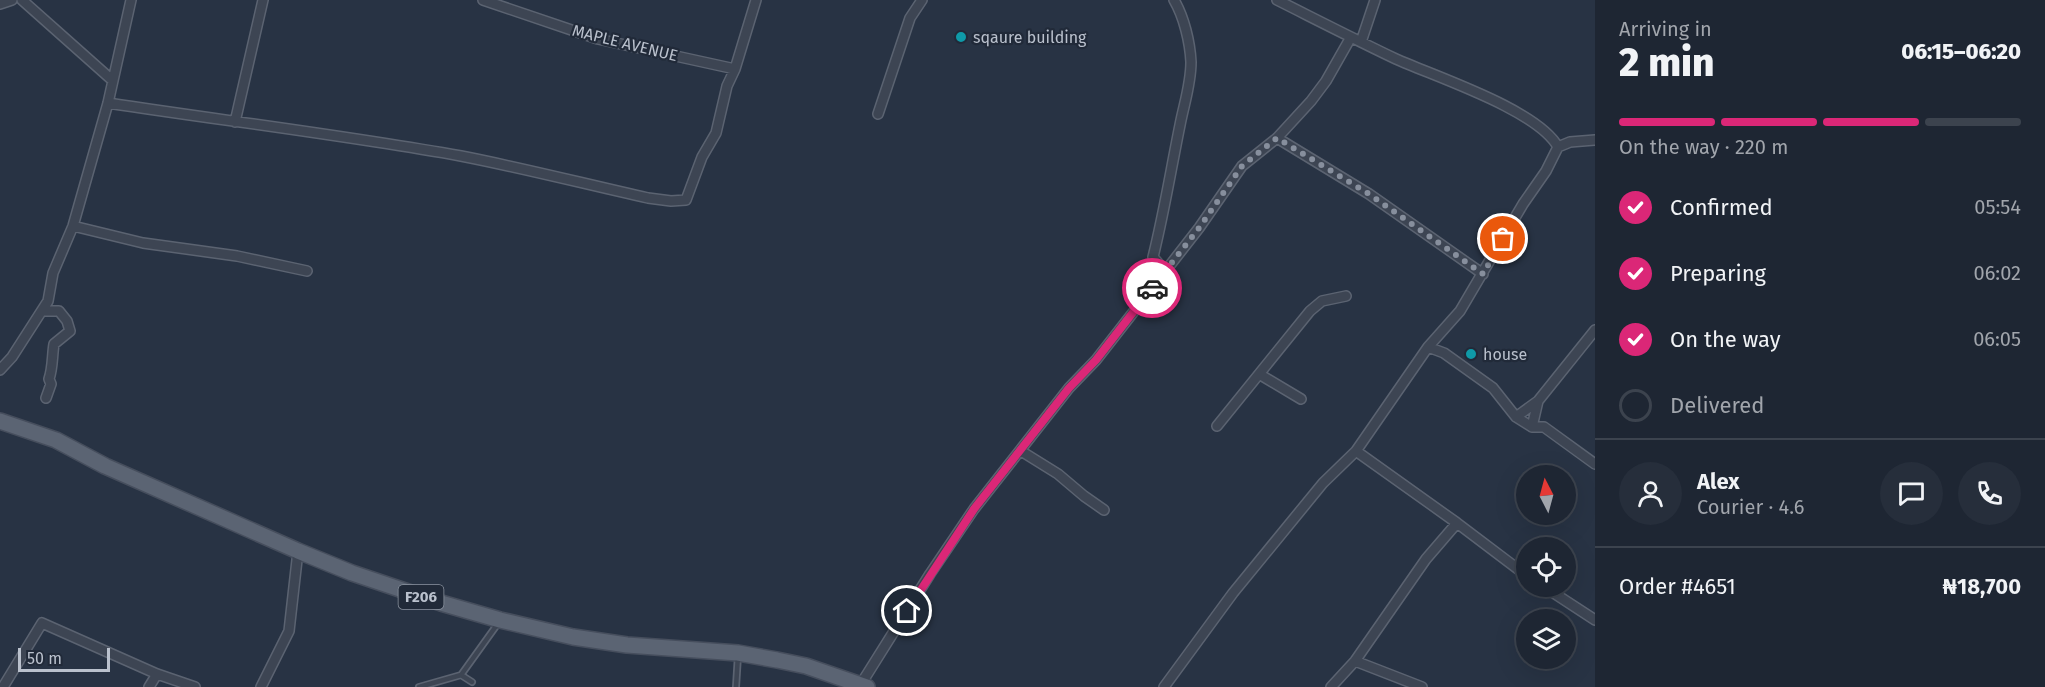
<!DOCTYPE html>
<meta charset="utf-8">
<style>
:root{--surface:#1e2633;--page:#262e3b;--text:#f1f3f6;--muted:#a1a5ac;--line:#3c434e;--accent:#db2777}
body{margin:0;font-family:"Fira Sans",sans-serif;background:var(--page);color:var(--text);height:100vh;display:flex;flex-direction:column;font-size:22px;white-space:nowrap}
*{box-sizing:border-box;margin:0}
p{font-size:20px;color:var(--muted)}
.icon{flex:none;width:33px;height:33px;fill:none;stroke:currentColor;stroke-width:2;stroke-linecap:round;stroke-linejoin:round}
.map{position:relative;flex:1;overflow:hidden}
.sheet{display:flex;flex-direction:column;background:var(--surface);width:450px}
.sheet>*{flex:none}
.needle{width:39px;rotate:354deg}
.controls{position:absolute;left:1516px;top:465px;display:grid;gap:12px}
.controls a{display:grid;place-items:center;width:60px;height:60px;border-radius:50%;background:var(--surface);box-shadow:0 6px 24px #0002,0 0 0 2px var(--line);font-size:30px}
.scale{position:absolute;left:18px;bottom:15px;width:92px;box-sizing:border-box;padding-left:6px;border:3px solid #bac1cd;border-top:0;font-size:16px;line-height:21px;white-space:nowrap;color:#bac1cd;-webkit-text-stroke:4px #212a39;paint-order:stroke}
.pin{position:absolute;display:grid;place-items:center;width:51px;height:51px;color:#fff;margin:-26px;border:3px solid #fff;border-radius:50%;box-shadow:0 2px 6px #0007}
.courier{position:absolute;display:grid;place-items:center;width:60px;height:60px;margin:-30px;border:4px solid #db2777;border-radius:50%;background:#fff;color:#222;box-shadow:0 2px 8px #0007}
.overview em{font-style:normal;font-weight:800}
.overview div{display:flex;flex-direction:column-reverse}
.overview{display:flex;align-items:center;justify-content:space-between;height:102px;padding:0 24px}
h1{font-size:39px;font-weight:800;line-height:45px}
.bar{display:grid;grid-template-columns:repeat(4,1fr);gap:9px 6px;align-content:center;height:72px;padding:0 24px}
.bar i{height:8px;border-radius:4px;background:var(--line)}
.bar .on{background:var(--accent)}
.bar p{grid-column:span 4}
.line{display:flex;align-items:center;gap:15px;padding:0 24px;border-top:2px solid var(--line)}
.line div{flex:1}
.round{display:grid;place-items:center;flex:none;width:63px;height:63px;border-radius:32px;background:var(--page)}
ol{padding:0 24px;list-style:none}
li{display:flex;align-items:center;gap:18px;height:66px}
li p{margin-inline-start:auto}
li .icon{padding:6px;border-radius:50%;background:var(--accent);color:#fff;stroke-width:4}
li:last-child{color:var(--muted)}
li i{width:33px;height:33px;border:3px solid var(--line);border-radius:50%}
main{display:flex;flex:1;min-height:0}
.map>svg:first-child{display:block}
.lines{fill:none;stroke-linecap:round;stroke-linejoin:round}
.lane-casing{stroke:#5b6371;stroke-width:8}
.street-casing{stroke:#5b6371;stroke-width:12}
.primary-casing{stroke:#464e5d;stroke-width:18}
.lane{stroke:#3d4553;stroke-width:4.5}
.street{stroke:#3d4553;stroke-width:9}
.primary{stroke:#5b6473;stroke-width:15}
.done{stroke:#878f9d;stroke-width:6;stroke-dasharray:0 10.8}
.route{stroke:#db2777;stroke-width:8}
.culture-dot{fill:#0f9aa8;stroke:#212a39;stroke-width:2}
.labels{text-anchor:middle;dominant-baseline:central;stroke-width:4.5;stroke-linejoin:round;paint-order:stroke}
.shield{fill:#212a39;stroke:#8c94a1;stroke-width:1.5}
.shield-label{font-size:15px;font-weight:bold;fill:#bac1cd}
.poi-label{font-size:16px;fill:#bac1cd;stroke:#212a39;text-anchor:start}
.street-label{font-size:16px;fill:#bac1cd;stroke:#212a39}
</style>
<main>
<div class="map">
<svg width="1595" height="687" viewBox="0 0 1595 687">
<rect width="100%" height="100%" fill="#283344"/>
<g class="lines">
<defs>
<path id="lane" d="M461,675L472,682
M419,687L461,675L499,622
M736,687L738,655"/>
<path id="street" d="M22,0L112,80
M483,0L598,39L735,69
M1277,0C1317,20 1356,40 1396,59C1436,77 1538,110 1558,147
M0,4L12,0
M1361,42L1375,0
M108,103C226,121 344,135 461,156C523,168 585,184 648,198L671,201L686,200L702,157L716,133L727,86L735,69L756,0
M878,114L910,18L922,0
M235,122L263,0
M1277,138L1369,194L1483,274
M73,226L143,243L237,256L307,271
M1165,271L1153,257C1164,213 1171,169 1180,125C1184,104 1191,84 1191,62C1190,42 1184,17 1174,0
M43,311H59L67,321L70,331L54,344C52,356 53,367 49,379L51,384L46,398
M1428,347L1444,353L1493,388L1516,417L1532,427H1544L1595,464
M0,370L12,357L48,301L53,273L73,226L108,103L131,0
M1259,374L1301,399
M1516,417L1538,401L1595,330
M1217,426L1310,311L1322,301L1346,296
M1532,427L1538,401
M1021,451L1058,474L1084,496L1104,510
M1356,451L1457,523L1527,576
M1543,586L1595,620
M1355,661L1422,687
M861,684L930,574L974,509L1069,388L1096,360L1199,228L1242,166L1277,138L1311,101L1326,81L1351,37
M3,687L42,623L157,674L195,687
M149,687L157,674
M261,687L289,631L298,551
M1164,687L1233,593L1323,483L1356,451L1428,347L1460,311L1523,204L1546,171L1558,147L1570,142L1595,140
M1331,687L1355,661L1426,559L1457,523"/>
<path id="primary" d="M0,421L56,440L105,466L298,551L352,573L441,603L500,620L573,637L627,645L738,653L777,660L806,666L867,687"/>
</defs>
<use href="#lane" class="lane-casing"/>
<use href="#street" class="street-casing"/>
<use href="#primary" class="primary-casing"/>
<use href="#lane" class="lane"/>
<use href="#street" class="street"/>
<use href="#primary" class="primary"/>
</g>
<g class="lines">
<path class="done" d="M1152,288L1199,228L1242,166L1277,138L1369,194L1483,274L1503,239"/>
<path class="route" d="M907,611L974,509L1069,388L1096,360L1152,288"/>
</g>
<g class="culture-dot">
<circle cx="961" cy="37" r="6"/>
<circle cx="1471" cy="354" r="6"/>
</g>
<g class="labels">
<rect class="shield" x="398.5" y="585" width="45" height="24" rx="4.5"/>
<g class="shield-label">
<text x="421" y="597">F206</text>
</g>
<g class="poi-label">
<text x="973" y="37">sqaure building</text>
<text x="1483" y="354">house</text>
</g>
<g class="street-label">
<text transform="translate(625 43) rotate(14)">MAPLE AVENUE</text>
</g>
</g>
</svg>
<div class="controls">
<a><svg class="needle" viewBox="-14 -14 28 28"><path d="M0-13l5 13h-10z" fill="#e53935"/><path d="M0 13l5-13h-10z" fill="#a1a5ac"/></svg></a>
<a><svg class="icon" aria-label="locate" viewBox="0 0 24 24"><circle cx="12" cy="12" r="6"/><path d="M12 2v4M12 18v4M2 12h4M18 12h4"/></svg></a>
<a><svg class="icon" aria-label="layers" viewBox="0 0 24 24"><path d="M12 4l9 5-9 5-9-5zM3 14l9 5 9-5"/></svg></a>
</div>
<div class="scale">50 m</div>
<div class="pin" style="left:1503px;top:239px;background:#ea580c"><svg class="icon" aria-label="bag" viewBox="0 0 24 24"><path d="M5 8h14l-1 12H6zM9 8a3 3 0 0 1 6 0"/></svg></div>
<div class="pin" style="left:907px;top:611px;background:#1f2937"><svg class="icon" aria-label="home" viewBox="0 0 24 24"><path d="M3 11l9-7 9 7M6 9v11h12V9"/></svg></div>
<div class="courier" style="left:1152px;top:288px"><svg class="icon" aria-label="car" viewBox="0 0 24 24"><path d="M5 17H2v-5l4-1 3-4h7l3 4 3 1v5h-3M9 17h6M6 11h13"/><circle cx="7" cy="17" r="2"/><circle cx="17" cy="17" r="2"/></svg></div>
</div>
<section class="sheet">
<div class="overview"><div><h1>2 min</h1><p>Arriving in</p></div><em>06:15–06:20</em></div>
<div class="bar"><i class="on"></i><i class="on"></i><i class="on"></i><i></i><p>On the way · 220 m</p></div>
<ol>
<li><svg class="icon" aria-label="check" viewBox="0 0 24 24"><path d="M5 12l5 5 9-10"/></svg>Confirmed<p>05:54</p></li>
<li><svg class="icon" aria-label="check" viewBox="0 0 24 24"><path d="M5 12l5 5 9-10"/></svg>Preparing<p>06:02</p></li>
<li><svg class="icon" aria-label="check" viewBox="0 0 24 24"><path d="M5 12l5 5 9-10"/></svg>On the way<p>06:05</p></li>
<li><i></i>Delivered</li>
</ol>
<div class="line" style="height:108px"><a class="round"><svg class="icon" aria-label="person" viewBox="0 0 24 24"><circle cx="12" cy="8" r="4"/><path d="M4 21q1-7 8-7t8 7"/></svg></a><div><b>Alex</b><p>Courier · 4.6</p></div><a class="round"><svg class="icon" aria-label="chat" viewBox="0 0 24 24"><path d="M4 5h16v11H9l-5 4z"/></svg></a><a class="round"><svg class="icon" aria-label="phone" viewBox="0 0 24 24"><path d="M5 4h4l2 5-3 2q2 4 5 5l2-3 5 2v4C11 20 4 13 5 4z"/></svg></a></div>
<div class="line" style="height:78px"><div>Order #4651</div><b>₦18,700</b></div>
</section>
</main>
